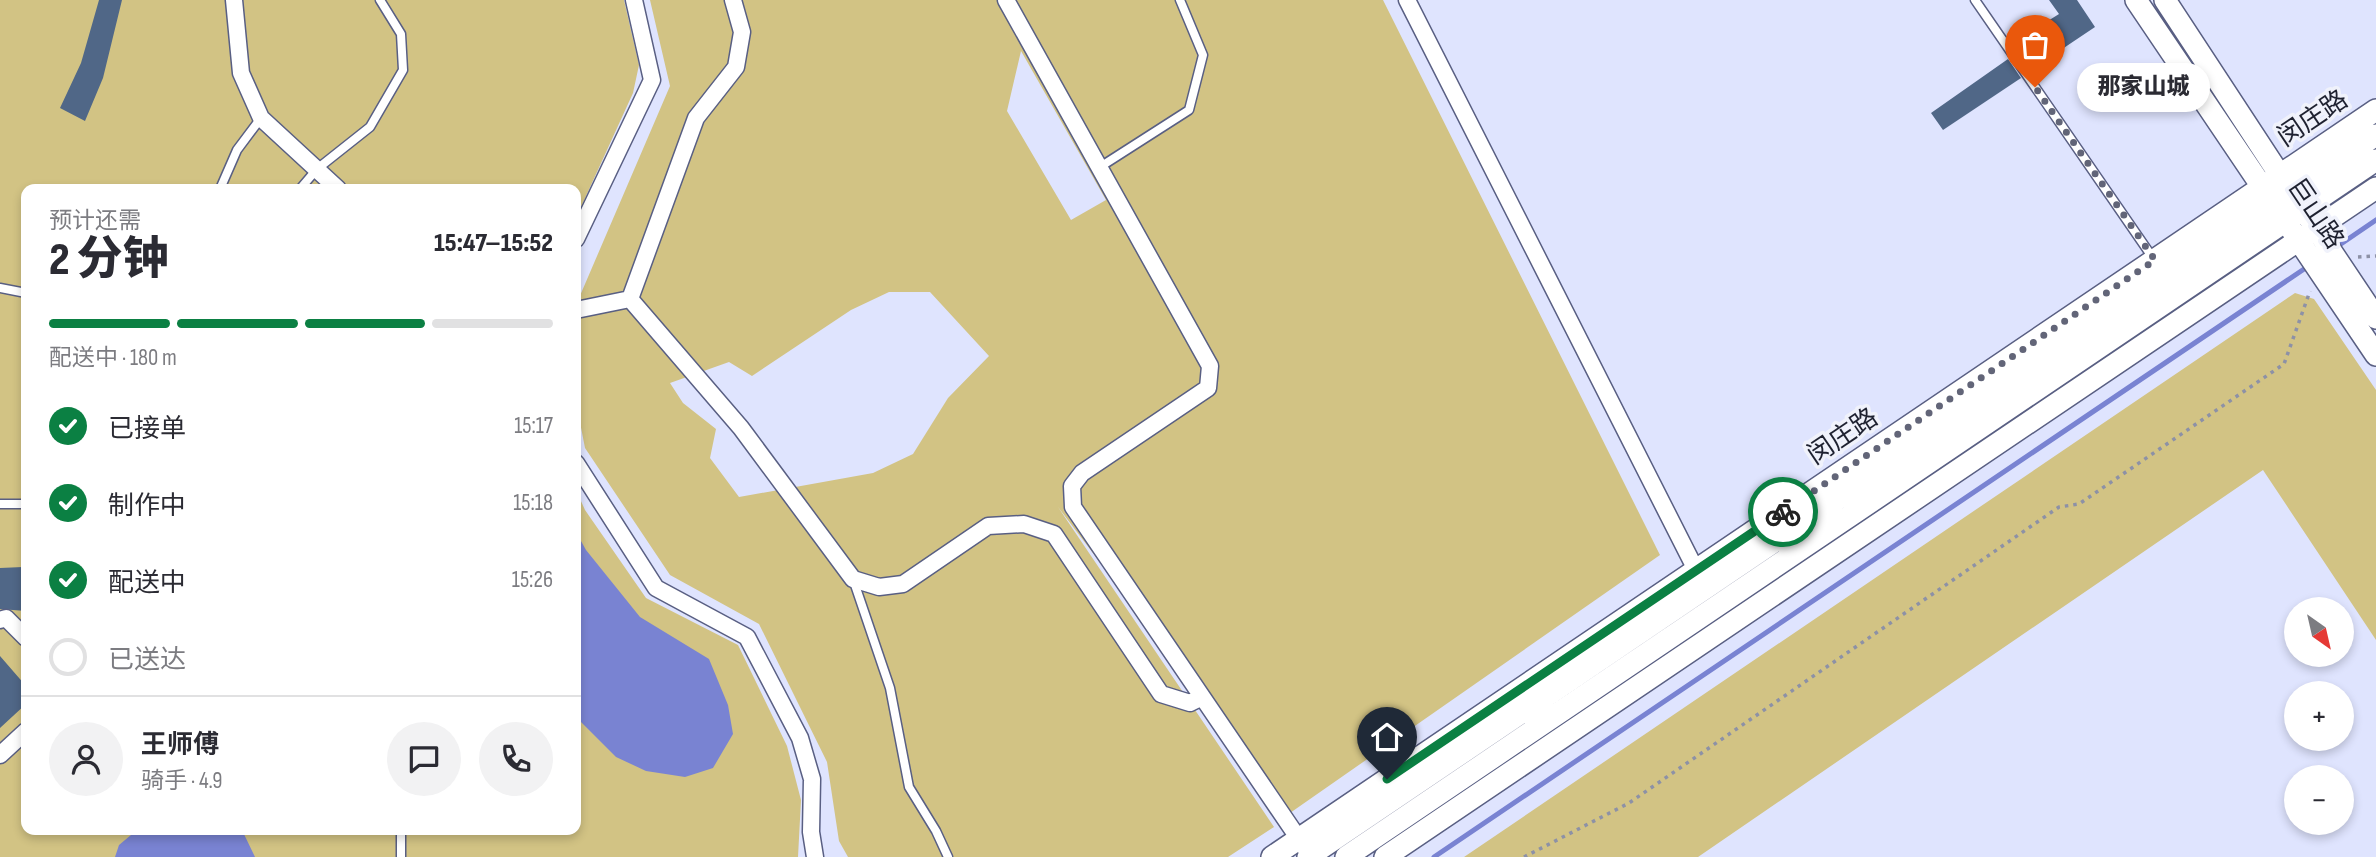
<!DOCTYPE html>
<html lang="zh">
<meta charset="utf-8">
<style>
:root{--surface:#fff;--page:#f2f2f3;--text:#2b2b33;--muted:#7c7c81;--line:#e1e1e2;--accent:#0b8043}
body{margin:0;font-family:"Sofia Sans Condensed","Noto Sans SC",sans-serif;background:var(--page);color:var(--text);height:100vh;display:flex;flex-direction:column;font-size:26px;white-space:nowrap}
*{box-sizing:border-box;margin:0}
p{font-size:23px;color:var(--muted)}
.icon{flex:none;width:38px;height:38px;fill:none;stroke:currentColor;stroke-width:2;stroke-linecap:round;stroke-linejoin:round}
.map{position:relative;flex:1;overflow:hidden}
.sheet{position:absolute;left:21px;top:184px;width:560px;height:651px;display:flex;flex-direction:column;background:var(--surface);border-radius:14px;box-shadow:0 4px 10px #0003}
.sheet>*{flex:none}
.needle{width:46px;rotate:146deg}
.buttons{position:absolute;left:2284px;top:597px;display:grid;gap:14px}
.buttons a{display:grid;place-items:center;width:70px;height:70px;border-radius:50%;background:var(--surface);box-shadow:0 4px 10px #0003;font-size:35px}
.pin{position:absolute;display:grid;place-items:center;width:60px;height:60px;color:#fff;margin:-72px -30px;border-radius:50% 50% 50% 0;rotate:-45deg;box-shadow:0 0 7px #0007}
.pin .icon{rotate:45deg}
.courier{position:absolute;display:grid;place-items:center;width:70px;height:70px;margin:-35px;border:5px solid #0b8043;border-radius:50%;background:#fff;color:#222;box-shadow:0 2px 9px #0007}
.bubble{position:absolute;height:49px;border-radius:24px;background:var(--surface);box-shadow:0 4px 10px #0003;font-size:23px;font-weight:800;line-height:49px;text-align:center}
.overview em{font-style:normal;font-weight:800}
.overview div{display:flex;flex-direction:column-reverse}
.overview{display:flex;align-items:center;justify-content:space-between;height:119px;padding:0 28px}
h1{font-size:46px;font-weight:800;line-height:52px}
.bar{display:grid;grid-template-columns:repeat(4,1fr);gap:10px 7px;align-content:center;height:84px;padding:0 28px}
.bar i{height:9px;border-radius:5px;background:var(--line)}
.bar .current{background:var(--accent)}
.bar p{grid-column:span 4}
.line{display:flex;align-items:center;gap:18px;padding:0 28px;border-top:2px solid var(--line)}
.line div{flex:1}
.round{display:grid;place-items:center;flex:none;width:74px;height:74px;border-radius:37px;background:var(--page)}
ol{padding:0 28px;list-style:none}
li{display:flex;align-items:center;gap:21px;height:77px}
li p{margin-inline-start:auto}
li .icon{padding:7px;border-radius:50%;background:var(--accent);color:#fff;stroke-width:4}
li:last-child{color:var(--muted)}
li i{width:38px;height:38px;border:4px solid var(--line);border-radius:50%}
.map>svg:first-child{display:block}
.green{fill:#d2c384;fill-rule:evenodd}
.water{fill:#7983d2}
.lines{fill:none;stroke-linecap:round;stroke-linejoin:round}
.stream{stroke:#7983d2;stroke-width:5}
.building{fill:#506787}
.lane-casing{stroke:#595f83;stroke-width:11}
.street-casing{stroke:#595f83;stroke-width:19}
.secondary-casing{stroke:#595f83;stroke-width:24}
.path{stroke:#8d91a6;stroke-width:3.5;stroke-dasharray:3.5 5;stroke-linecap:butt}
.lane{stroke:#fff;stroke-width:8}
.street{stroke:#fff;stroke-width:16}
.secondary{stroke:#fff;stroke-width:21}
.done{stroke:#626578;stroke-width:7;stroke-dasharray:0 12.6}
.route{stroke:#0b8043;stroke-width:9}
.labels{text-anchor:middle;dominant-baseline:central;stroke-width:7;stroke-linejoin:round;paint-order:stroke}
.street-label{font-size:26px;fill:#1e2130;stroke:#f0f2fb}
</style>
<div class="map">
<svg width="2376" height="857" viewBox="0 0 2376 857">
<rect width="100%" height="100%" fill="#dfe4fe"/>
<path class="green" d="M0,0H624L639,65L633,93L576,218V189H26V830H576V490L585,510L646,598L738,645L787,746L801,800L798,857H0Z
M650,0H1383L1660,555L1290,813L1058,507L1274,827L1228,857H848L839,841L827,762L759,624L670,575L585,448L576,402V305L670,86ZM1021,51L1106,200L1071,220L1007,111ZM889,292H930L989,356L948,398L913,454L873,473L739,497L710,458L716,429L683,403L670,383L729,362L752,376L851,310Z
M2295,293L2314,299L2376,390V640L2263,470L1698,857H1464Z"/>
<path class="water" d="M576,532L586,550L640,617L709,659L728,705L733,734L713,768L685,777L646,771L616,757L576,717Z
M137,830H242L255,857H115L119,845Z"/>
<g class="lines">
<path class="stream" d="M2335,248L2376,220
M1434,857L2310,265"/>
</g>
<path class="building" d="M99,0H122L103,78L85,121L60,108L81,63Z
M2049,0H2077L2095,27L2031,70L2013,43L2059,14Z
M2008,59L2021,78L1943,130L1931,113Z
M23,567L26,611L0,609V568Z
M0,656L26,686V704L0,728Z"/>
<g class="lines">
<defs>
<path id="lane" d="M1975,0L2153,258
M1100,167L1189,110L1203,55L1180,0
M220,189L237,150L261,118
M300,189L317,169L370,127L403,70L401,34L380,0
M0,288L26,293
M0,504H26
M853,579L890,688L909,787L936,831L948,857
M401,830V857"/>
<path id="street" d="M234,0L241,73L261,118L338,189
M1006,0L1210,366L1208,388L1082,473L1072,486L1073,507L1305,848
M1407,0L1696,570
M576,239L652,80L634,0
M630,299L741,428L853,579L879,587L903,584L988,526L1024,524L1054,534L1161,694L1190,703L1202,697
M576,310L630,299L696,118L736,67L742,32L733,0
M576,463L656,588L747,637L800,738L812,779L811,832L815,857
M0,620L6,618L26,638
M0,755L26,731"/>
<path id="secondary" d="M2136,0L2269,197
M2165,0L2287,186
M2309,218L2376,318
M2291,229L2376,355
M1272,857L2376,110
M1308,857L2376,135
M1346,857L2376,160
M1385,857L2376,188"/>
</defs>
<use href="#lane" class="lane-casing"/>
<use href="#street" class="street-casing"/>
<use href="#secondary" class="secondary-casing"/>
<path class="path" d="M2358,257L2376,256
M1524,857L1629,803L2059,507L2079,504L2284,364L2310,291"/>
<use href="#lane" class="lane"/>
<use href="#street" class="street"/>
<use href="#secondary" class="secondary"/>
</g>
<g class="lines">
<path class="done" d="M1783,512L2155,260L2035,87"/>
<path class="route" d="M1387,779L1783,512"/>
</g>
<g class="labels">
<g class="street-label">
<text transform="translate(2313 119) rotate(-34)">闵庄路</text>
<text transform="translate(2315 214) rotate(56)">巨山路</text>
<text transform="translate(1843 437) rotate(-34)">闵庄路</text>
</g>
</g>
</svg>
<div class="buttons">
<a><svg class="needle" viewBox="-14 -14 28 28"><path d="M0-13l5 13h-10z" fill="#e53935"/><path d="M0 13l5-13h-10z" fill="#7c7c81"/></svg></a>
<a>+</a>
<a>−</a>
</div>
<div class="pin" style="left:2035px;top:87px;background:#ea580c"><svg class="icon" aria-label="bag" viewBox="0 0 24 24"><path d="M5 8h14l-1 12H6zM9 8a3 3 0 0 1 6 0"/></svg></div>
<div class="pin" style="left:1387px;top:779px;background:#1f2937"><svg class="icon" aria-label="home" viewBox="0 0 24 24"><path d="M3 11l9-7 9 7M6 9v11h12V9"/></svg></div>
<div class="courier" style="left:1783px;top:512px"><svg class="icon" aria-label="bike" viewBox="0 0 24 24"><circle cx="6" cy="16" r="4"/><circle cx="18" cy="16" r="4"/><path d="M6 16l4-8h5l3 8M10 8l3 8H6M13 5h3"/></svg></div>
<div class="bubble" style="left:2077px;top:63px;width:133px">那家山城</div>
<section class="sheet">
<div class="overview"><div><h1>2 分钟</h1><p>预计还需</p></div><em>15:47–15:52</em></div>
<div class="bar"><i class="current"></i><i class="current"></i><i class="current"></i><i></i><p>配送中 · 180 m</p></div>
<ol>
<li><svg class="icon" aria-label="check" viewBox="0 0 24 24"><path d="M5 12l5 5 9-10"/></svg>已接单<p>15:17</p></li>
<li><svg class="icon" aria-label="check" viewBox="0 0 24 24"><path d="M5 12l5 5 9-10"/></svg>制作中<p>15:18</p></li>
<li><svg class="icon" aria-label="check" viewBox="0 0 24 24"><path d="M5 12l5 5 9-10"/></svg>配送中<p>15:26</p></li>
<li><i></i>已送达</li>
</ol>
<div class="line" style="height:126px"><a class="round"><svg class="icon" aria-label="person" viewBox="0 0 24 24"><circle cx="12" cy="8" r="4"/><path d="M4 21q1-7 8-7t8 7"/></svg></a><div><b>王师傅</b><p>骑手 · 4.9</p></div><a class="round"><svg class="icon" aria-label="chat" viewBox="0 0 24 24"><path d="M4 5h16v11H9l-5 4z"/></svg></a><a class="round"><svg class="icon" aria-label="phone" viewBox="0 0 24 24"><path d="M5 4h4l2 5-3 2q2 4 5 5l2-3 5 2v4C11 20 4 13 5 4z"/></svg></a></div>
</section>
</div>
